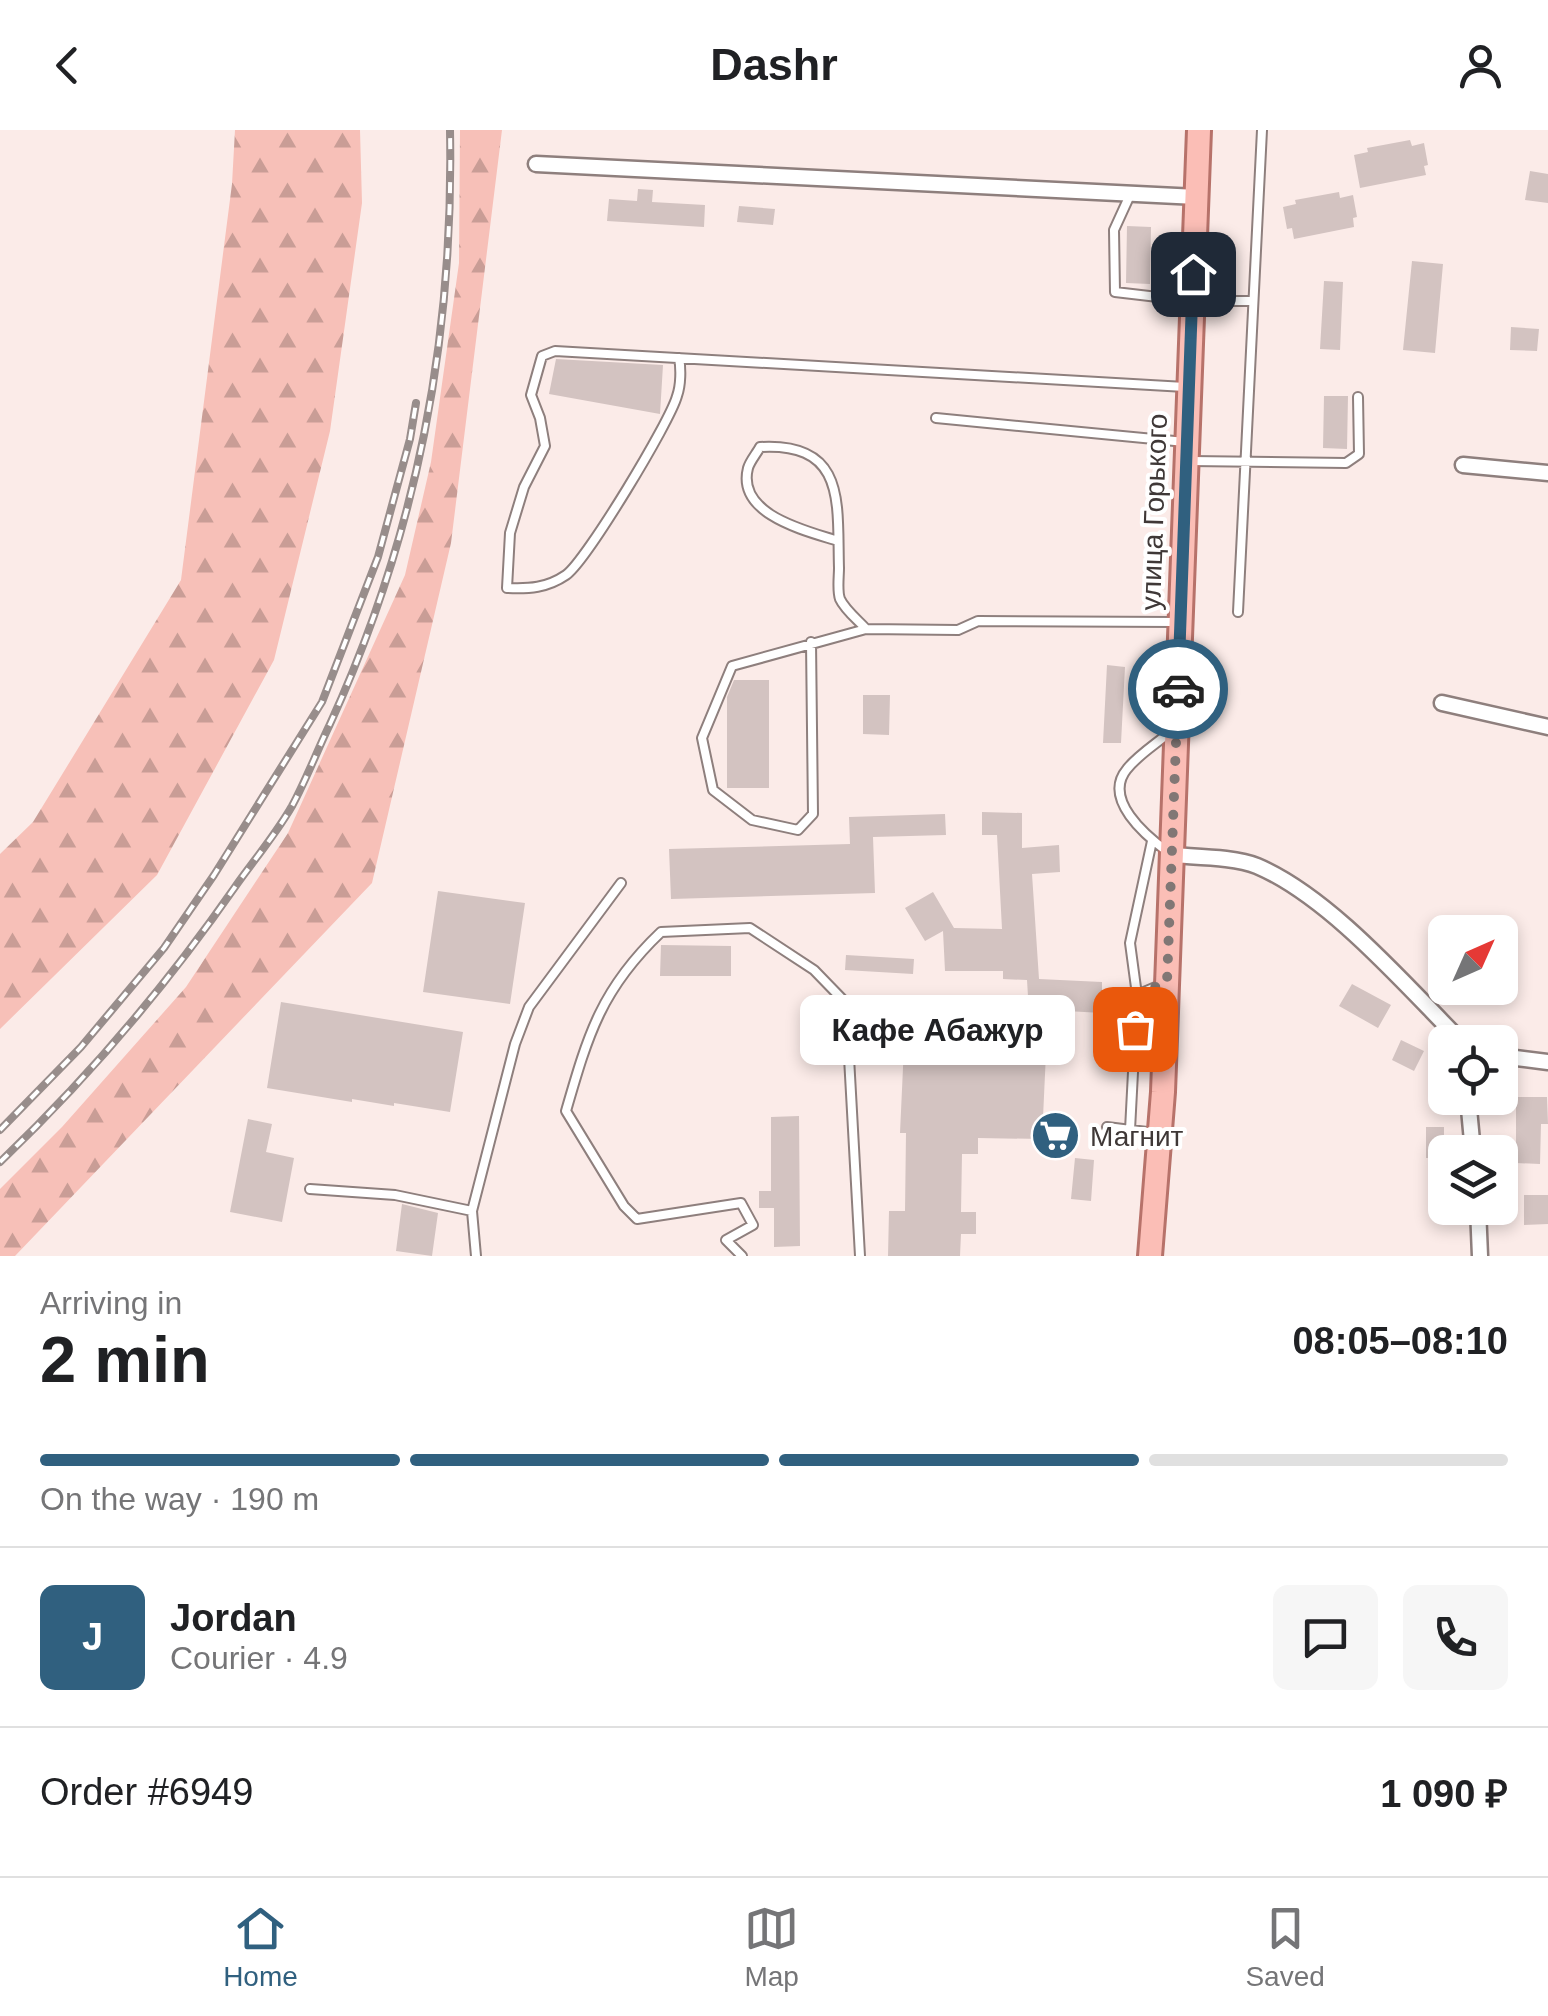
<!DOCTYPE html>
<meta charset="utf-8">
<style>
:root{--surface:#fff;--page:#f6f6f6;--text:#202124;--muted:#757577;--line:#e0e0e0;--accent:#30607f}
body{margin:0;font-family:Arial,sans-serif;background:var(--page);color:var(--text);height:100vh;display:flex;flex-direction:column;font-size:38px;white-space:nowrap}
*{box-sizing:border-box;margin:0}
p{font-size:32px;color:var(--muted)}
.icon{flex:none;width:55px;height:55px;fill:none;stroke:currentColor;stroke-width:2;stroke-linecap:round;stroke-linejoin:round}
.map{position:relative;height:1126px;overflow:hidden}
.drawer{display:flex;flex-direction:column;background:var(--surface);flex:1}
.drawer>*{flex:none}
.needle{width:65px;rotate:45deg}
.tools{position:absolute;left:1428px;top:785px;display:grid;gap:20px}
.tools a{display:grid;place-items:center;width:90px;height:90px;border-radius:15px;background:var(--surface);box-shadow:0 5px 15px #0003;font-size:50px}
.pin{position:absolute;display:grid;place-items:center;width:85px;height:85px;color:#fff;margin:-42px;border-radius:20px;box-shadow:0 5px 15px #0006}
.courier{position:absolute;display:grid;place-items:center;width:100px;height:100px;margin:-50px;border:8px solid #30607f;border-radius:50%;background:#fff;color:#222;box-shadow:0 2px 12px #0007}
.bubble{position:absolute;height:70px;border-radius:15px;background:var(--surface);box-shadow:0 5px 15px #0003;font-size:32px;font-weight:700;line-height:70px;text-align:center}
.overview em{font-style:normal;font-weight:700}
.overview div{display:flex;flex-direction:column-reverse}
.overview{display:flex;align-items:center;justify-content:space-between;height:170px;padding:0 40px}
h1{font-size:65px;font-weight:700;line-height:75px}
.bar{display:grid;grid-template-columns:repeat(4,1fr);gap:15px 10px;align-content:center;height:120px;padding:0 40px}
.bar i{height:12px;border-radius:8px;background:var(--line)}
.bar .on{background:var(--accent)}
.bar p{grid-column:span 4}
.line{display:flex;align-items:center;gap:25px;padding:0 40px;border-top:2px solid var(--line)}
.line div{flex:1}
.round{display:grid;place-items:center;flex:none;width:105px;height:105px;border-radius:15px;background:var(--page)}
header{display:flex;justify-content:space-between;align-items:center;height:130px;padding:0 40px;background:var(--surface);font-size:45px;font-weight:700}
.tab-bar{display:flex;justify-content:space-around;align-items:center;height:140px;border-top:2px solid var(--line);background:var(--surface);font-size:28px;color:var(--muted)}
.tab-bar a{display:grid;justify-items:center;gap:5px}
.tab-bar .on{color:var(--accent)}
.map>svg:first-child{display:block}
.forest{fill:url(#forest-firs)}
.building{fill:#d3c3c1}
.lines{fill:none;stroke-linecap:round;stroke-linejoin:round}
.service-casing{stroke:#8e7f7d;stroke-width:12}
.minor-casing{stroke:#8e7f7d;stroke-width:19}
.primary-casing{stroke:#b7726a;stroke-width:28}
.service{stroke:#fff;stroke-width:8}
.minor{stroke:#fff;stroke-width:14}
.primary{stroke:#fbbeb6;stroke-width:22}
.rail-casing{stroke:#988d8b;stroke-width:8}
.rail{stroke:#fff;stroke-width:4;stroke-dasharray:11;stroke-linecap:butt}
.done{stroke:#817775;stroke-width:10;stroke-dasharray:0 18}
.route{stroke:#30607f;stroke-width:12}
.labels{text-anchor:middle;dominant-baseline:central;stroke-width:8;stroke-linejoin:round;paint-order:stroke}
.street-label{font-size:28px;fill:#3f3837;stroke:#fff}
.poi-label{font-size:28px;fill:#3f3837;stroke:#fff;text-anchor:start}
</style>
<header><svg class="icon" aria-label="back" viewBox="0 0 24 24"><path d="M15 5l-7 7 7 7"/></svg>Dashr<svg class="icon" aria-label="person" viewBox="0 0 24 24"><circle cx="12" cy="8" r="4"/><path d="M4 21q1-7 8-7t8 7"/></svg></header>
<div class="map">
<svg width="1548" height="1126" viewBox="0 0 1548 1126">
<defs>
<pattern id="forest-firs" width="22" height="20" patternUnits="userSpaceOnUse" patternTransform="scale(2.5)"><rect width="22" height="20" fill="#f7c0b8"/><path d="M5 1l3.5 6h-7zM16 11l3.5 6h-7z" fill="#c99d96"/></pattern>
</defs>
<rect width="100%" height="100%" fill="#fbebe8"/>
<path class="forest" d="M235,0H360L362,73L330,301L274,530L157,745L0,899V724L33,692L181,450L232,54Z
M460,0H502L451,413L372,753L15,1126H0V1059L62,997L186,857L288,703L405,445L431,332L459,133Z"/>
<path class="building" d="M1410,10L1412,16L1424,13L1428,35L1424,36L1426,45L1360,58L1354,25L1368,22L1367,18Z
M1530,41L1548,44V73L1525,70Z
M638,59L653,60L652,72L705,75L704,97L607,91L609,69L637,71Z
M1339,62L1340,68L1353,65L1357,87L1353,88L1354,97L1294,109L1292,98L1287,99L1283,77L1296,74L1295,70Z
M739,76L775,79L773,95L737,92Z
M1127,96L1151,97L1150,154L1126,153Z
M1412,131L1443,134L1435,223L1403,220Z
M1324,151L1343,152L1340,220L1320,219Z
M1511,197L1539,199L1537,221L1510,220Z
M556,229L663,235L660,284L549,264Z
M1324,266H1348L1347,319L1323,318Z
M1107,535L1125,537L1121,613H1103Z
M734,550H769V658H727V567Z
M863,565H890L889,605L863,604Z
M982,682L1022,683V718L1059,715L1060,742L1032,744L1039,849L1102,852V883L1048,880L1042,1009L978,1008V1024H962L961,1082H976V1104H961L960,1126H888L889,1081H905L906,1003H900L905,894L1030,899L1027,850L1003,849V841H945L943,801L925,811L905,778L933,762L954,798L1002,799L997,705H982Z
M945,684L946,705L873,707L875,763L671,769L669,719L850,714L849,687Z
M438,761L525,773L510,874L423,862Z
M661,815L731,816V846H660Z
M846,825L914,829L913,844L845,840Z
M1352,854L1391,875L1378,898L1339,876Z
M281,872L463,902L450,982L394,973V976L352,969V972L267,958Z
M1401,910L1424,921L1414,941L1392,930Z
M1516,967H1547L1548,994H1541L1540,1034L1516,1033Z
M799,986L800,1116L774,1117V1078H759V1061H771V987Z
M248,989L272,994L266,1022L294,1028L282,1092L230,1082Z
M1426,997H1444V1028H1426Z
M1075,1028L1094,1030L1091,1071L1071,1069Z
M1524,1065H1548V1094L1524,1095Z
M402,1074L438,1083L432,1126L396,1121Z"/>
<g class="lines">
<defs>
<path id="service" d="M1130,65L1114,100L1115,162L1192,171H1253
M679,228C681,238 681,255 677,266C670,292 586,431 566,445C547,458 529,459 507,458L510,403L524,357L545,316L540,288L531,265L542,226L555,221C765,233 975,245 1185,257
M936,288L1185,312
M1191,331L1346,333L1359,324L1358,267
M838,411C807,401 736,385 748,338C750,331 757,323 760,317C847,312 837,374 839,438C839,447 837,461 840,469C845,480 859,491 866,499L958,500L978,491L1176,492
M1238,482L1262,0
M811,512L813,684L798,700L752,690L713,660L702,608L732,536L866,499
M1168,722C1146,706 1102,669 1127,639C1138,625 1156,614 1170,602
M1137,865L1130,813L1152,711
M1107,997L1155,1003
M1130,1000L1137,865L1165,853
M310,1059L395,1065L472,1081
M476,1126L472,1081L515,914L529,877L621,753
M742,1126L726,1110L753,1095L741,1073L637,1089L624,1076L566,981C588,905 601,859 661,802L750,798L814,840L846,873L860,1126"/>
<path id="minor" d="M536,34L1197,67
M1463,335L1548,343
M1442,573L1548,597
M1172,725C1196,727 1236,727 1257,736C1330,767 1406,856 1462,912
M1500,926L1548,932
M1468,968L1473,1022
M1478,1078L1480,1126"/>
<path id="primary" d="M1150,1126L1163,962L1199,0"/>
</defs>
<use href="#service" class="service-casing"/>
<use href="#minor" class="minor-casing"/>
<use href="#primary" class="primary-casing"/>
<use href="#service" class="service"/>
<use href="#minor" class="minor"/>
<use href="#primary" class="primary"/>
<defs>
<path id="rail" d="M0,1000L81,917L164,818L214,745L322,572L378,427L410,309L416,273
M0,1032C88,948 166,856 235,757C254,730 276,704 292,676C306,650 317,621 330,594C417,404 454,209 450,0"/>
</defs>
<use href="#rail" class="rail-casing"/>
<use href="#rail" class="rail"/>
</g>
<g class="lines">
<path class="done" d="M1135,899L1137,865L1167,852L1178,559"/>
<path class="route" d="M1178,559L1193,144"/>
</g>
<defs>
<symbol id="supermarket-disc" viewBox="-11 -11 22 22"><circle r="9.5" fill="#30607f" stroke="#fff"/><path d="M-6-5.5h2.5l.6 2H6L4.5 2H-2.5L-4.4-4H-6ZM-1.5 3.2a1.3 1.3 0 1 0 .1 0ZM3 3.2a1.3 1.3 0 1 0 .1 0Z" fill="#fff"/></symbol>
</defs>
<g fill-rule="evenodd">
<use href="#supermarket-disc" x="1028" y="978" width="55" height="55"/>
</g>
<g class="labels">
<g class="street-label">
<text transform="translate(1154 382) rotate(-88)">улица Горького</text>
</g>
<g class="poi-label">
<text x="1090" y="1006">Магнит</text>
</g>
</g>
</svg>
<div class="tools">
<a><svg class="needle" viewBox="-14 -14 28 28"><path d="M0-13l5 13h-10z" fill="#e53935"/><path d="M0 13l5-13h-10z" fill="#757577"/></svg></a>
<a><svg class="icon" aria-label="locate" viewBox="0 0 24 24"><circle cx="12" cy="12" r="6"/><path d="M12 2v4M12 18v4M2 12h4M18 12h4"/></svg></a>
<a><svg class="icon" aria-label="layers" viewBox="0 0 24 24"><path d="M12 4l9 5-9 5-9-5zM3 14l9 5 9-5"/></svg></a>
</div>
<div class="pin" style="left:1135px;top:899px;background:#ea580c"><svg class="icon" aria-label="bag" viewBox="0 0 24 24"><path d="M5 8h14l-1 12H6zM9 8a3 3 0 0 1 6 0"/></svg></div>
<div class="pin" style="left:1193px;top:144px;background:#1f2937"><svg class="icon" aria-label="home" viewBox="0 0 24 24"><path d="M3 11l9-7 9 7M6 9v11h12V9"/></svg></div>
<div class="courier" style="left:1178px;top:559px"><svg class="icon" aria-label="car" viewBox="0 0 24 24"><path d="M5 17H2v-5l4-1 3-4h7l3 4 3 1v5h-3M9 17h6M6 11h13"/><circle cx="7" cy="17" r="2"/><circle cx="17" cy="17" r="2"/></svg></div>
<div class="bubble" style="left:800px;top:865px;width:275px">Кафе Абажур</div>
</div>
<section class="drawer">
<div class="overview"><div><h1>2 min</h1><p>Arriving in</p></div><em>08:05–08:10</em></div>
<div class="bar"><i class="on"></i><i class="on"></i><i class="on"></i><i></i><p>On the way · 190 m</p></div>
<div class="line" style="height:180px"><b class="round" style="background:var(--accent);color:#fff">J</b><div><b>Jordan</b><p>Courier · 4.9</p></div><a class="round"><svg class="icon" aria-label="chat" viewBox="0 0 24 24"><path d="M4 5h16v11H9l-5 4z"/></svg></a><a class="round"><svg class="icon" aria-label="phone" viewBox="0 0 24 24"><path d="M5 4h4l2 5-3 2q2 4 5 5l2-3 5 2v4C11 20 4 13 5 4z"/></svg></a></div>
<div class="line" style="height:130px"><div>Order #6949</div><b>1 090 ₽</b></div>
</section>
<nav class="tab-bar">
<a class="on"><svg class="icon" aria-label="home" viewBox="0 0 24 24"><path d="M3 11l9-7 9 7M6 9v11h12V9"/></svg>Home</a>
<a><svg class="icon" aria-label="map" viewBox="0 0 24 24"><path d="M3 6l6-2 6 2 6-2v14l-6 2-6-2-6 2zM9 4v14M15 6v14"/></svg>Map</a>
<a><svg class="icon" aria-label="saved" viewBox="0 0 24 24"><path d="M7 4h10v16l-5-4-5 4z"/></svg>Saved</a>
</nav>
